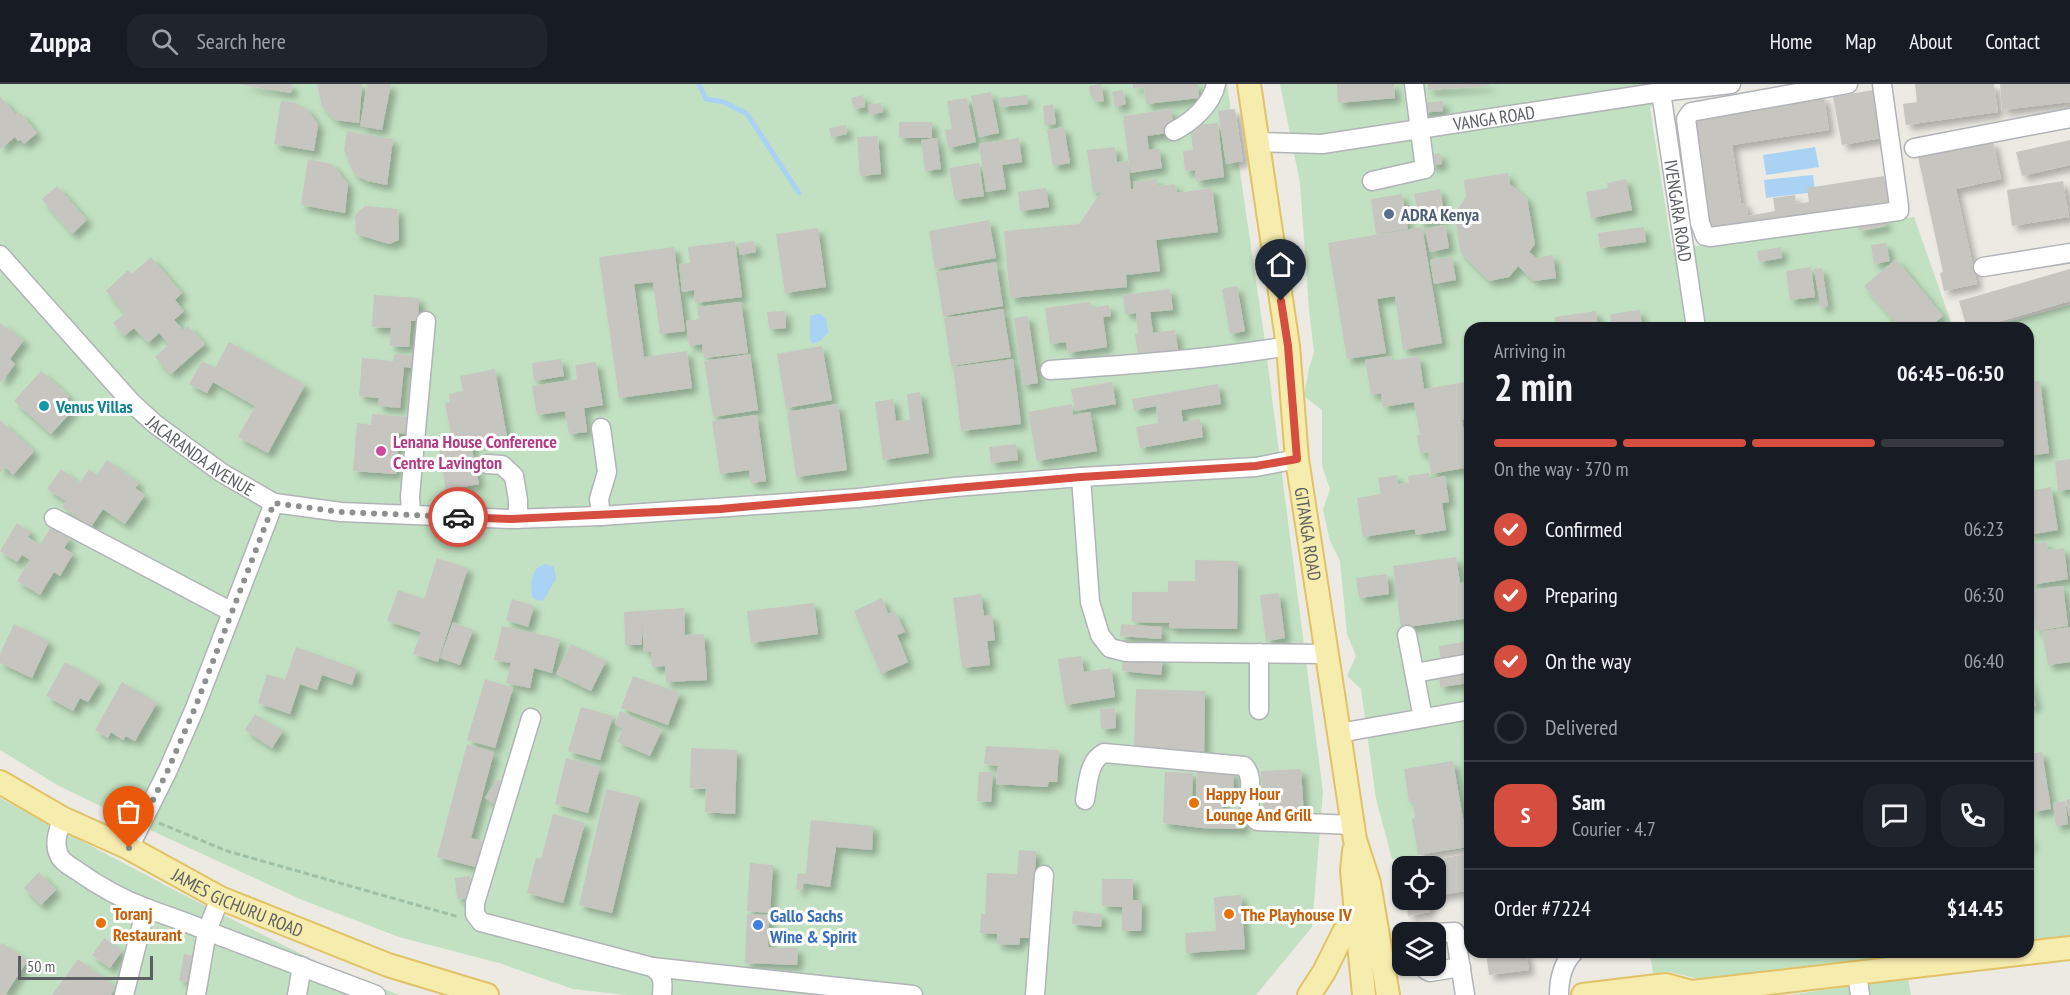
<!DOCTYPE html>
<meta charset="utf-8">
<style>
:root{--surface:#171b24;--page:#20242c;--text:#f1f3f6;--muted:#9ea1a6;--line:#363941;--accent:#d64e3f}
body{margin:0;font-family:"PT Sans Narrow",sans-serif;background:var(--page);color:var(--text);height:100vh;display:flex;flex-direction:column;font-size:22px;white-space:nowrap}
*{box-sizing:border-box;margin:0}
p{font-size:20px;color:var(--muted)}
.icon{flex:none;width:33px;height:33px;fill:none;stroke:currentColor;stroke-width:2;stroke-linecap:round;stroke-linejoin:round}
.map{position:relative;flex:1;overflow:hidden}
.panel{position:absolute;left:1464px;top:238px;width:570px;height:636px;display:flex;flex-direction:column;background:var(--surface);border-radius:18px;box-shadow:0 2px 4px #0004}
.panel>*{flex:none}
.tools{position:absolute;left:1392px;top:772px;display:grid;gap:12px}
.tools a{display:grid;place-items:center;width:54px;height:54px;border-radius:12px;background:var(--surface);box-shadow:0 2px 4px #0004;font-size:30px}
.scale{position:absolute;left:18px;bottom:15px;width:135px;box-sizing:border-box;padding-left:6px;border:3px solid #5b5e62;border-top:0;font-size:16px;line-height:21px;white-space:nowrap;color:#5b5e62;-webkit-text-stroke:4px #fff;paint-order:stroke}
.pin{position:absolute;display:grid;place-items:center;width:51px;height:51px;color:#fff;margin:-62px -26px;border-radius:50% 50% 50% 0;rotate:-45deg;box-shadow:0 0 6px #0007}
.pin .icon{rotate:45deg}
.courier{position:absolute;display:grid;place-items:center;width:60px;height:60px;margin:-30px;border:4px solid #d64e3f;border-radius:50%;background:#fff;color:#222;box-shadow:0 2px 8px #0007}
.overview em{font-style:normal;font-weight:700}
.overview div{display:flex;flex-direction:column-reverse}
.overview{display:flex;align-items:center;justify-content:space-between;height:102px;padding:0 30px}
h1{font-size:39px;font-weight:700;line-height:45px}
.bar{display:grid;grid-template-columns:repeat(4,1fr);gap:9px 6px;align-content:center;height:72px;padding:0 30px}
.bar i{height:8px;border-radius:4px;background:var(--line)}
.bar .selected{background:var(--accent)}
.bar p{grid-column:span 4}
.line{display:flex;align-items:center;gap:15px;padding:0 30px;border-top:2px solid var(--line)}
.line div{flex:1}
.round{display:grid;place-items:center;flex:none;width:63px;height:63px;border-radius:18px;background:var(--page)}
ol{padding:0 30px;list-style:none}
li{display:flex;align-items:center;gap:18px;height:66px}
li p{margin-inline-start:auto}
li .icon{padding:6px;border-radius:50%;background:var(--accent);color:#fff;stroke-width:4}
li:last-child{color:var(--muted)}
li i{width:33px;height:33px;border:3px solid var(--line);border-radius:50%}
header{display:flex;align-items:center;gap:36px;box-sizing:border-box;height:84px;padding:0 30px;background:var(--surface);border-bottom:2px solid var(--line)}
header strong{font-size:28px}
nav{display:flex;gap:33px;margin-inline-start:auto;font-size:21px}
.search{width:420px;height:54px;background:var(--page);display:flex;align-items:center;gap:15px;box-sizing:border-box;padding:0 21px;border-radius:18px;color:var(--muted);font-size:22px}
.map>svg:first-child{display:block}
.green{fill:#c2e1c2}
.water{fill:#a9d2f5}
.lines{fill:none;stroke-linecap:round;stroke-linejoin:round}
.stream{stroke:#a9d2f5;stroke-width:5}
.building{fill:#c7c5c0;filter:url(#shadow)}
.minor-casing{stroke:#b0b3b7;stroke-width:21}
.major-casing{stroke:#e1c266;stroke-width:26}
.path{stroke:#9cc1a7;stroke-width:3;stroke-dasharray:6 3;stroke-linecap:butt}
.minor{stroke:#fff;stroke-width:18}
.major{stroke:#f6ecae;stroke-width:22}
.done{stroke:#8e8f8f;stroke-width:6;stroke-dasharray:0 10.8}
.route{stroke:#d64e3f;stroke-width:8}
.service-dot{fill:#5c6f8a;stroke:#fff;stroke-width:2}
.culture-dot{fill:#0f9aa8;stroke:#fff;stroke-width:2}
.hotel-dot{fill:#d1479c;stroke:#fff;stroke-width:2}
.food-dot{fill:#e8710a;stroke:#fff;stroke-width:2}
.shop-dot{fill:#3f7fe0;stroke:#fff;stroke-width:2}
.labels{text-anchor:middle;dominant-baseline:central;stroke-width:6;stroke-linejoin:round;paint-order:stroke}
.street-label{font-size:18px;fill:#5b5e62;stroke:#fff}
.service-label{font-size:18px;font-weight:bold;fill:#4e5e75;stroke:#fff;text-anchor:start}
.culture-label{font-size:18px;font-weight:bold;fill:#0d838f;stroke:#fff;text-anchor:start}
.hotel-label{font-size:18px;font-weight:bold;fill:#b23c85;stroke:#fff;text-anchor:start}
.food-label{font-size:18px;font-weight:bold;fill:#c56008;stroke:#fff;text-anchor:start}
.shop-label{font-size:18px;font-weight:bold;fill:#366cbe;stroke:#fff;text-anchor:start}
</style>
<header>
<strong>Zuppa</strong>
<div class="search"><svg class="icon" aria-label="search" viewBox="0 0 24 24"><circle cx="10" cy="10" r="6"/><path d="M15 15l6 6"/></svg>Search here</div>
<nav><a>Home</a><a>Map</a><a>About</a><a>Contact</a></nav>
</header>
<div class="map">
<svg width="2070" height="911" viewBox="0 0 2070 911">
<defs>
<filter id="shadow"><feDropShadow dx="5.5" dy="5.5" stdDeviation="3" flood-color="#0004"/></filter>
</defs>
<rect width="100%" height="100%" fill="#eceae3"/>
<path class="green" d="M0,0H1227L1263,244L1323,708L1312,843L1256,911H626L573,905L499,879L399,853L300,815L161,751L59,702L0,666Z
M1280,0H1678L1650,24L1672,165L1914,133L1953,244H1470V764L1392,775L1376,715L1361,605L1347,592L1356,572L1347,550L1340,477L1330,457L1323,426L1330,405L1322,382V326L1304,312L1309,284L1314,268L1309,226L1300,99Z
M2070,221V853L2028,858V244H1985Z
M0,714L182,810L319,879L399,911H0Z
M1650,869H1942L1699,895L1670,888L1653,889Z
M1908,894L1911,911H1789Z"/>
<path class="water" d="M1815,63L1819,83L1766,91L1763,71Z
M1813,91L1815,108L1766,114L1764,96Z
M817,230H821L826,234L828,249L820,257L812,260L810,256V232Z
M546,480L554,483L556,495L543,517L536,516L532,513C531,500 530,483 546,480Z"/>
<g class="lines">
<path class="stream" d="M699,0L706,15L724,18L747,30L799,109"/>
</g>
<path class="building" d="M239,0H292L291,9Z
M317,0H362L359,39L335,36L322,22Z
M367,0H391L382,46L360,42Z
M1101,0L1104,17L1095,18L1094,12H1090L1089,2Z
M1133,0H1198L1199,14L1146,20L1144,3L1133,4Z
M1337,0H1394L1395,14L1338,19Z
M1428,0H1489V2L1428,6Z
M1915,0H1994L1998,28L1906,41L1903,20L1917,18Z
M2000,0H2070V18L2002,26Z
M1123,6L1126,20L1115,23L1112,8Z
M1873,6L1882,54L1842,61L1833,13Z
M991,8L999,49L979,53L971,12Z
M863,11L865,23L854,25L851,14Z
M1027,11L1028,20L1000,23L999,14Z
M0,12L16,31L20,28L37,49L24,60L21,56L18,57L15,53L0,65Z
M1824,12L1829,46L1732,61L1741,119H1746L1748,132L1775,127L1773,114L1795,111L1796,120L1809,118L1807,104L1884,92L1888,121L1707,149L1689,33Z
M967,14L976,58L948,64L945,46L952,45L947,17Z
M281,17L294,18L308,26L318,41L314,67L274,60Z
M1443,17V27L1421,29L1420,19Z
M881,19L883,28L870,31L868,21Z
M1053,20L1056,40L1045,41L1043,22Z
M1171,25L1174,48L1147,52L1149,66L1159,64L1162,84L1130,89L1123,32Z
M1235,25L1243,77L1226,80L1218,27Z
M899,38H932V54H899Z
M1218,39L1224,93L1196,97L1195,86L1185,87L1183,67L1193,66L1190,42Z
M846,41L847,50L831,53L829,44Z
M1064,43L1070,79L1053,82L1047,46Z
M347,47L393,55L387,101L367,97L354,90L344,66Z
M878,52L881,90L860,92L857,53Z
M937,54L941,85L925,87L921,56Z
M1019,54L1022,78L1002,81L1006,105L986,108L979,60Z
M2070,56V81L2022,92L2016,68Z
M1993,57L2001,95L1956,105L1977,200L1944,207L1940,189L1943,188L1918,73Z
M1115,63L1117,78L1128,77L1131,105H1134L1133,98L1157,95L1158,102L1175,100L1177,109L1212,104L1218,148L1156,156L1160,187L1126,191L1127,203L1010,214L1004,147L1079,140L1101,108L1093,109L1087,66Z
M1440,69L1442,80L1430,82L1429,71Z
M308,75L332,80L348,100L345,129L301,121Z
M979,79L984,112L955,116L949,84Z
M1508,89L1510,100L1527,115L1535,160L1529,168L1536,174L1553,171L1556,194L1534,197L1518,182L1509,193L1489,197L1461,169L1454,130L1466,113L1464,96Z
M1626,95L1632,126L1591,134L1586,108L1608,104L1607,99Z
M2063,97L2069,133L2012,142L2007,106Z
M57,102L87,136L72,150L42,115Z
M1046,104L1049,123L1020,127L1018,108Z
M1440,105L1445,134L1420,139L1414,110Z
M1402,110L1408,145L1376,150L1371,115Z
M365,122L398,125L399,156L389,160L356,150L355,131Z
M1885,135L1886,142L1859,147L1858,140Z
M989,136L996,174L935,185L929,147Z
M1445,141L1449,164L1430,168L1425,145Z
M1422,143L1442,259L1403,266L1395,212L1377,215L1386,269L1347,275L1328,159Z
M1644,143L1646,158L1600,164L1598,149Z
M818,144L826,203L785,209L776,150Z
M735,157L742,213L695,219L694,206L682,208L679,180L690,179L688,163Z
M754,157L756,168L740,171L739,159Z
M1886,159L1890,177L1874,180L1871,161Z
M674,163L685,247L660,250L653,198L634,200L644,273L687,267L692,304L619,314L599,173Z
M1781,163L1782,174L1759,178L1757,167Z
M151,173L182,209L175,216L184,227L174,236L183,246L188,242L205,260L171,290L155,273L169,260L159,249L148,259L134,244L124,252L113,239L125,229L106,207L128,186L132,190Z
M1452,173L1456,196L1434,200L1430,176Z
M1896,175L1943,232L1928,244H1900L1864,202Z
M996,178L1003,222L943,232L936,188Z
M1811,183L1815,213L1790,216L1786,187Z
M1822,184L1828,222L1821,224L1814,185Z
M2070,185V217L1977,244H1967L1959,217Z
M1237,202L1245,247L1230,250L1222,205Z
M1170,205L1173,226L1150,228L1153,249L1175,246L1179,271L1139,276L1135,250H1138L1136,229L1125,230L1123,211Z
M374,211L419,214L418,237H411L409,263L390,262L391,244L372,243Z
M741,218L748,269L704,274L702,260L689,262L686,237L699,235L697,223Z
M1090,218L1091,224L1109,221L1111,232L1103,233L1107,263L1068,269L1066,258L1050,260L1045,224Z
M1003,225L1011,273L951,282L944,234Z
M1640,226L1642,244H1612L1610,230Z
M785,227L786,244L769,245L767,228Z
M1596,227L1598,244H1556L1555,233Z
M1028,232L1038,299L1023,301L1014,234Z
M0,239L24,256L10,275L15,280L2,298L0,297Z
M229,258L305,301L268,369L238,353L255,322L213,298L207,309L189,300L202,277L215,284Z
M822,262L832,316L786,324L777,270Z
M394,270L414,271L413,284L404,283L400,324L378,322L379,314L359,312L362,274L393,277Z
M750,270L758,326L713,333L704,277Z
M1391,272L1392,277L1419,272L1424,305L1465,298L1470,335L1462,336L1470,383L1431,390L1428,368L1420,369L1417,351H1420L1414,318L1383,323L1381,309L1371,311L1365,276Z
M561,275L564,292L534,297L532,279Z
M1013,275L1021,340L961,347L953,283Z
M596,278L603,321L584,324L587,348L569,350L565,327L537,331L532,302L577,295L575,281Z
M495,285L507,353L471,360L479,400L446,406L439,363L453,361L445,319L450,318L449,310L463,307L460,292Z
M41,287L69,312L64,318L73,326L51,350L14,317Z
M2040,297L2049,369L2028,372V298Z
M1112,298L1116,320L1075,327L1071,305Z
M1218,300L1221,320L1181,326L1183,338L1200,335L1203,353L1140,364L1136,343L1158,339L1156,322L1134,326L1132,315Z
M920,308L929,369L883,376L875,318L893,315L896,337L910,336L907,310Z
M838,320L847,386L796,393L787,328Z
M1072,320L1073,331L1090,328L1097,367L1037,377L1028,328Z
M372,330L409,333L408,350L399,349L396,390L353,387L357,339L371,341Z
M757,331L766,397L751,399L749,386L720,390L712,337Z
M0,336L34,367L13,391L5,383L0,389Z
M1016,360L1018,376L991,379L989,363Z
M2070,375V405L2058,407L2055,377Z
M107,376L139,399L135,404L145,411L125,440L103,425L91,443L62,423L66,417L47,405L61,385L80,399L89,385L97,391Z
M1429,389L1430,395L1445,392L1449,418L1442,419L1446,446L1416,451L1415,445L1363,453L1357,414L1381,410L1378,394L1397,391L1398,400L1409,399L1408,392Z
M2051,403L2058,446L2028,451V407Z
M17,439L31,448L28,453L40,461L51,443L70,455L64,464L73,470L60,492L54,488L40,511L17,497L30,476L22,471L17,478L0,467Z
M2047,458L2048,466L2064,464L2068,495L2031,501L2028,460Z
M1456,473L1460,499L1470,498V534L1401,544L1393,482Z
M437,474L468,484L438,578L413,570L421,548L387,537L398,506L424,515Z
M1195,476L1238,477L1237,545L1169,544V539L1132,538V508H1168V497H1195Z
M1387,490L1389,510L1359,514L1356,494Z
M2063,502L2068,542L2036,547L2031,506Z
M1279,509L1285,554L1266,557L1260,511Z
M981,510L984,532L992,531L995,556L987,557L990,581L962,584L953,514Z
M882,514L888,530L895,527L905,548L897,551L908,578L881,590L854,527Z
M512,515L534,522L528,543L506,536Z
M814,519L818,550L751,559L747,527Z
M684,524L685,551L704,550L707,596L666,598L665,582L652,583L651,568H644L642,540V561H625L624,528Z
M453,538L473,546L460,581L440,574Z
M14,540L49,557L32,594L0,579V570Z
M1121,540L1162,543L1161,555L1120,552Z
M502,542L560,555L552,589L534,584L530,604L506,599L511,579L494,576Z
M2070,543V578L2048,581L2042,547Z
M1470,557V572L1441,576L1439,562Z
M571,560L606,577L591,607L556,590Z
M296,563L357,585L352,601L322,591L317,606L300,600L290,630L258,619L267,590L285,596Z
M1123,571L1163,574L1161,591L1122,587Z
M1081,572L1084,588L1111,584L1115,613L1065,621L1058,575Z
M65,578L100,598L88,618L80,614L73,627L46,612Z
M1470,586V599L1440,603L1439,590Z
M2028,589L2036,622L2028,623Z
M633,592L680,609L668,641L621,624Z
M485,595L513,604L495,664L467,656Z
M122,598L157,619L135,657L126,652L123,656L111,648L108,654L95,646Z
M1136,605L1205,607L1204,672L1134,669Z
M581,623L613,632L600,676L568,667Z
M1115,624L1116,644L1101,645L1100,625Z
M620,627L662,646L650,672L617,658L623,644L615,640Z
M255,630L283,647L272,664L245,646Z
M1470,641V665L1467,666L1463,642Z
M467,660L494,668L471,754L486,758L480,784L437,773Z
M986,662L1059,666L1057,698H1049L1047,703L996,700L998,682L984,680Z
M691,664L737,666L735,730L705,728L706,705L690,704Z
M2042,668L2051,725L2033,728L2028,695V670Z
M566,674L600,683L588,729L555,720Z
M1453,677L1468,763L1418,771L1412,735L1415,734L1413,717L1409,718L1404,685Z
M1301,685L1304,732L1264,734L1261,687Z
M1197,687L1234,688L1233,706H1218L1217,713H1223V724L1244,725L1243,745L1201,744L1163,739L1165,688L1193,689L1192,713H1196Z
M979,688H993L991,718L977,717Z
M497,695L508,702L497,721L485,714Z
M606,705L640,713L612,829L579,821Z
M2070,715V732H2069L2066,716Z
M2065,717L2068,740L2056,742L2053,719Z
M553,730L585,739L563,819L527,809L536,774L541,775Z
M811,736L873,742L872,766L836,763L830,803L803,799L802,806L796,805L798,789L806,790Z
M2028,745L2032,762L2028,763Z
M1019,766L1036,767L1031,854H1020L1019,861L997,860V850L980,849L981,830H985L987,789L1017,790Z
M1470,769V806L1436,812V783H1402L1401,791L1399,783Z
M750,779L773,781L770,829L747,827Z
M39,788L56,806L41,821L24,804Z
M470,792L472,814L457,815L455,794Z
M1102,795H1133V816H1142L1141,847H1122V823L1102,822Z
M1241,811L1245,865L1186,869L1185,849L1216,847L1214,813Z
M1406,816H1428L1430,828L1408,832Z
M1073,827L1102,830L1101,843L1072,840Z
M747,830L769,831L768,863L798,864L797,881L745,879Z
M104,854L122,867L110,884L92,871Z
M2,859L28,876L5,911H0V862Z
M1486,868H1526L1529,886L1489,891Z
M184,870L192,872L187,898L179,896Z
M78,875L116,903L111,911H52Z"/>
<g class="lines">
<defs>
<g id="minor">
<path d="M1848,0L1691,28L1686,35L1700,139L1705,152L1710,153L1899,127V122L1882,0"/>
<path id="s1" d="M1661,8L1696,244"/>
<path d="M1174,47C1192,38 1212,20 1216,0"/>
<path id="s2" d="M1258,58L1322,60L1661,8L1731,0"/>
<path d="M1914,64L2070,34"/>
<path d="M1372,97L1425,85L1414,0"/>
<path id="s3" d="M0,171L132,319L155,340L222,389L274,419L341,428L511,435L601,432L858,414L955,403L1081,393L1256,383L1297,375"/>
<path d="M1983,183L2070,169"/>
<path d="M1050,286C1129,281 1209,275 1288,262"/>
<path d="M601,344L607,388L599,415L601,432"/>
<path d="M487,380L502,381L514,392L518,416V435"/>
<path d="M1081,393L1090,518L1100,551L1110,564L1126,568L1328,570"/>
<path d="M411,430L410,412L426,237"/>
<path d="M54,434L232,528"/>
<path d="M1407,551L1423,634"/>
<path d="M1415,589L1470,579"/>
<path d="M1259,626V569"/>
<path d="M531,634L475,819V830L481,838L652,883C664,891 663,898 662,911"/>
<path d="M1339,649L1470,626"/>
<path d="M1085,716C1088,700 1088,677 1104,669L1244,682C1259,698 1240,722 1257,737L1353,741"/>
<path d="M62,734C59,746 53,759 59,771C62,778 70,782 76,786C97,801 122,815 146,824C167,832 187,838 207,847L220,814"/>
<path d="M129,764L168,686L195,624L274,419"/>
<path d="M1436,849L1455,848L1465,911"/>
<path d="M1424,882L1426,886L1430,888L1461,883"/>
<path d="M652,883L913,911"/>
<path d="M1857,888L1860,911"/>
<path d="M124,911L146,824"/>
<path d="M196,911L207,847L376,911"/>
<path d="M297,911L302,882"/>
<path d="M1035,911L1044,791"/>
<path d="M1559,911C1559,895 1562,880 1574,868"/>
</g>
<g id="major">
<path id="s4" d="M1249,0L1288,262L1297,375L1339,649L1355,756L1369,799L1388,911"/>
<path id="s5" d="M0,698L62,734L129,764L220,814L388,881L487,911"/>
<path d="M1354,767L1352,787L1364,911"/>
<path d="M1309,911L1324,888L1356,824"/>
<path d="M1583,911L1666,901L1692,908"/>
<path d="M1687,911L1692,908L2070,864"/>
</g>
</defs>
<use href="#minor" class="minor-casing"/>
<use href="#major" class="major-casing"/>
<path class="path" d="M159,739L227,767L459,833"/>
<use href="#minor" class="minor"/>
<use href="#major" class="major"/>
</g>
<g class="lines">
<path class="done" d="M129,764L168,686L195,624L274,419L341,428L458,433"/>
<path class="route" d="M458,433L511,435L720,425L1081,393L1256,382L1297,375L1288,262L1281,217"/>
</g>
<circle class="service-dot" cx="1389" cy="130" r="6"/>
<circle class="culture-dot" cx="44" cy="322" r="6"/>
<circle class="hotel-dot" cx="381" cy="367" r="6"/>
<g class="food-dot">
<circle cx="1194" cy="719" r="6"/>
<circle cx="1229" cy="830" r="6"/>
<circle cx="101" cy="839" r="6"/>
</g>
<circle class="shop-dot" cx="758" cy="841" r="6"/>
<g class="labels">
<g class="street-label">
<text stroke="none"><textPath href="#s2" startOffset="238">VANGA ROAD</textPath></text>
<text stroke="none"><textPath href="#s1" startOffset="120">IVENGARA ROAD</textPath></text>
<text stroke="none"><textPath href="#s3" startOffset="285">JACARANDA AVENUE</textPath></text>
<text stroke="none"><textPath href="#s4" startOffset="454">GITANGA ROAD</textPath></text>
<text stroke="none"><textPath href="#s5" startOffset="267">JAMES GICHURU ROAD</textPath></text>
</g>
<g class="service-label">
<text x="1401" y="130">ADRA Kenya</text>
</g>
<g class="culture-label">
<text x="56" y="322">Venus Villas</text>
</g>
<g class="hotel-label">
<text x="393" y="357">Lenana House Conference<tspan x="393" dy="21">Centre Lavington</tspan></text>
</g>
<g class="food-label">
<text x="1206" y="709">Happy Hour<tspan x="1206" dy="21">Lounge And Grill</tspan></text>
<text x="113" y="829">Toranj<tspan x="113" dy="21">Restaurant</tspan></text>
<text x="1241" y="830">The Playhouse IV</text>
</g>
<g class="shop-label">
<text x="770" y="831">Gallo Sachs<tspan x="770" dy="21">Wine &amp; Spirit</tspan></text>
</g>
</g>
</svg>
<div class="tools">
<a><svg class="icon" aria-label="locate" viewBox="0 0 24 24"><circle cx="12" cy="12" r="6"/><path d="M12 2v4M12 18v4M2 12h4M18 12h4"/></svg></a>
<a><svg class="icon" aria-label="layers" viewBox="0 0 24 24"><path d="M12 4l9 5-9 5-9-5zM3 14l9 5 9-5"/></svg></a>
</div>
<div class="scale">50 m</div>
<div class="pin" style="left:129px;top:764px;background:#ea580c"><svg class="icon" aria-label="bag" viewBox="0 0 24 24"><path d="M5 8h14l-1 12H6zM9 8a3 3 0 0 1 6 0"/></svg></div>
<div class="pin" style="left:1281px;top:217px;background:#1f2937"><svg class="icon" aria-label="home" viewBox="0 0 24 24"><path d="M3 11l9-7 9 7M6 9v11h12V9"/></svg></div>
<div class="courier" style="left:458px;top:433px"><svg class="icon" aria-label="car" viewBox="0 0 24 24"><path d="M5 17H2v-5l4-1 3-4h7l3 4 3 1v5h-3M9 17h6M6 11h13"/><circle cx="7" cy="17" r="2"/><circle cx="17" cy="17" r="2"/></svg></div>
<section class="panel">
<div class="overview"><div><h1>2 min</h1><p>Arriving in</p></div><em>06:45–06:50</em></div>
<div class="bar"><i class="selected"></i><i class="selected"></i><i class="selected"></i><i></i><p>On the way · 370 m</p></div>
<ol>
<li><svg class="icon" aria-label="check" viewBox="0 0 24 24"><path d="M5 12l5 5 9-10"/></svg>Confirmed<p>06:23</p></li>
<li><svg class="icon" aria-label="check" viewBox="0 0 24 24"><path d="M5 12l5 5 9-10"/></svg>Preparing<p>06:30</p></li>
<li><svg class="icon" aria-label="check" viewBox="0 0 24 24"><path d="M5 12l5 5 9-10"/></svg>On the way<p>06:40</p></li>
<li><i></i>Delivered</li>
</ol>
<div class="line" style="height:108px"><b class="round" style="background:var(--accent);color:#fff">S</b><div><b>Sam</b><p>Courier · 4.7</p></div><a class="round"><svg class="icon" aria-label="chat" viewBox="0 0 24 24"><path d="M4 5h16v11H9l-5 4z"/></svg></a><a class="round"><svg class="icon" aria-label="phone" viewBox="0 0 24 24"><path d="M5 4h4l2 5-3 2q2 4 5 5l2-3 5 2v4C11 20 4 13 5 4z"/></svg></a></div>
<div class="line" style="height:78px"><div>Order #7224</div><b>$14.45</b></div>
</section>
</div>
